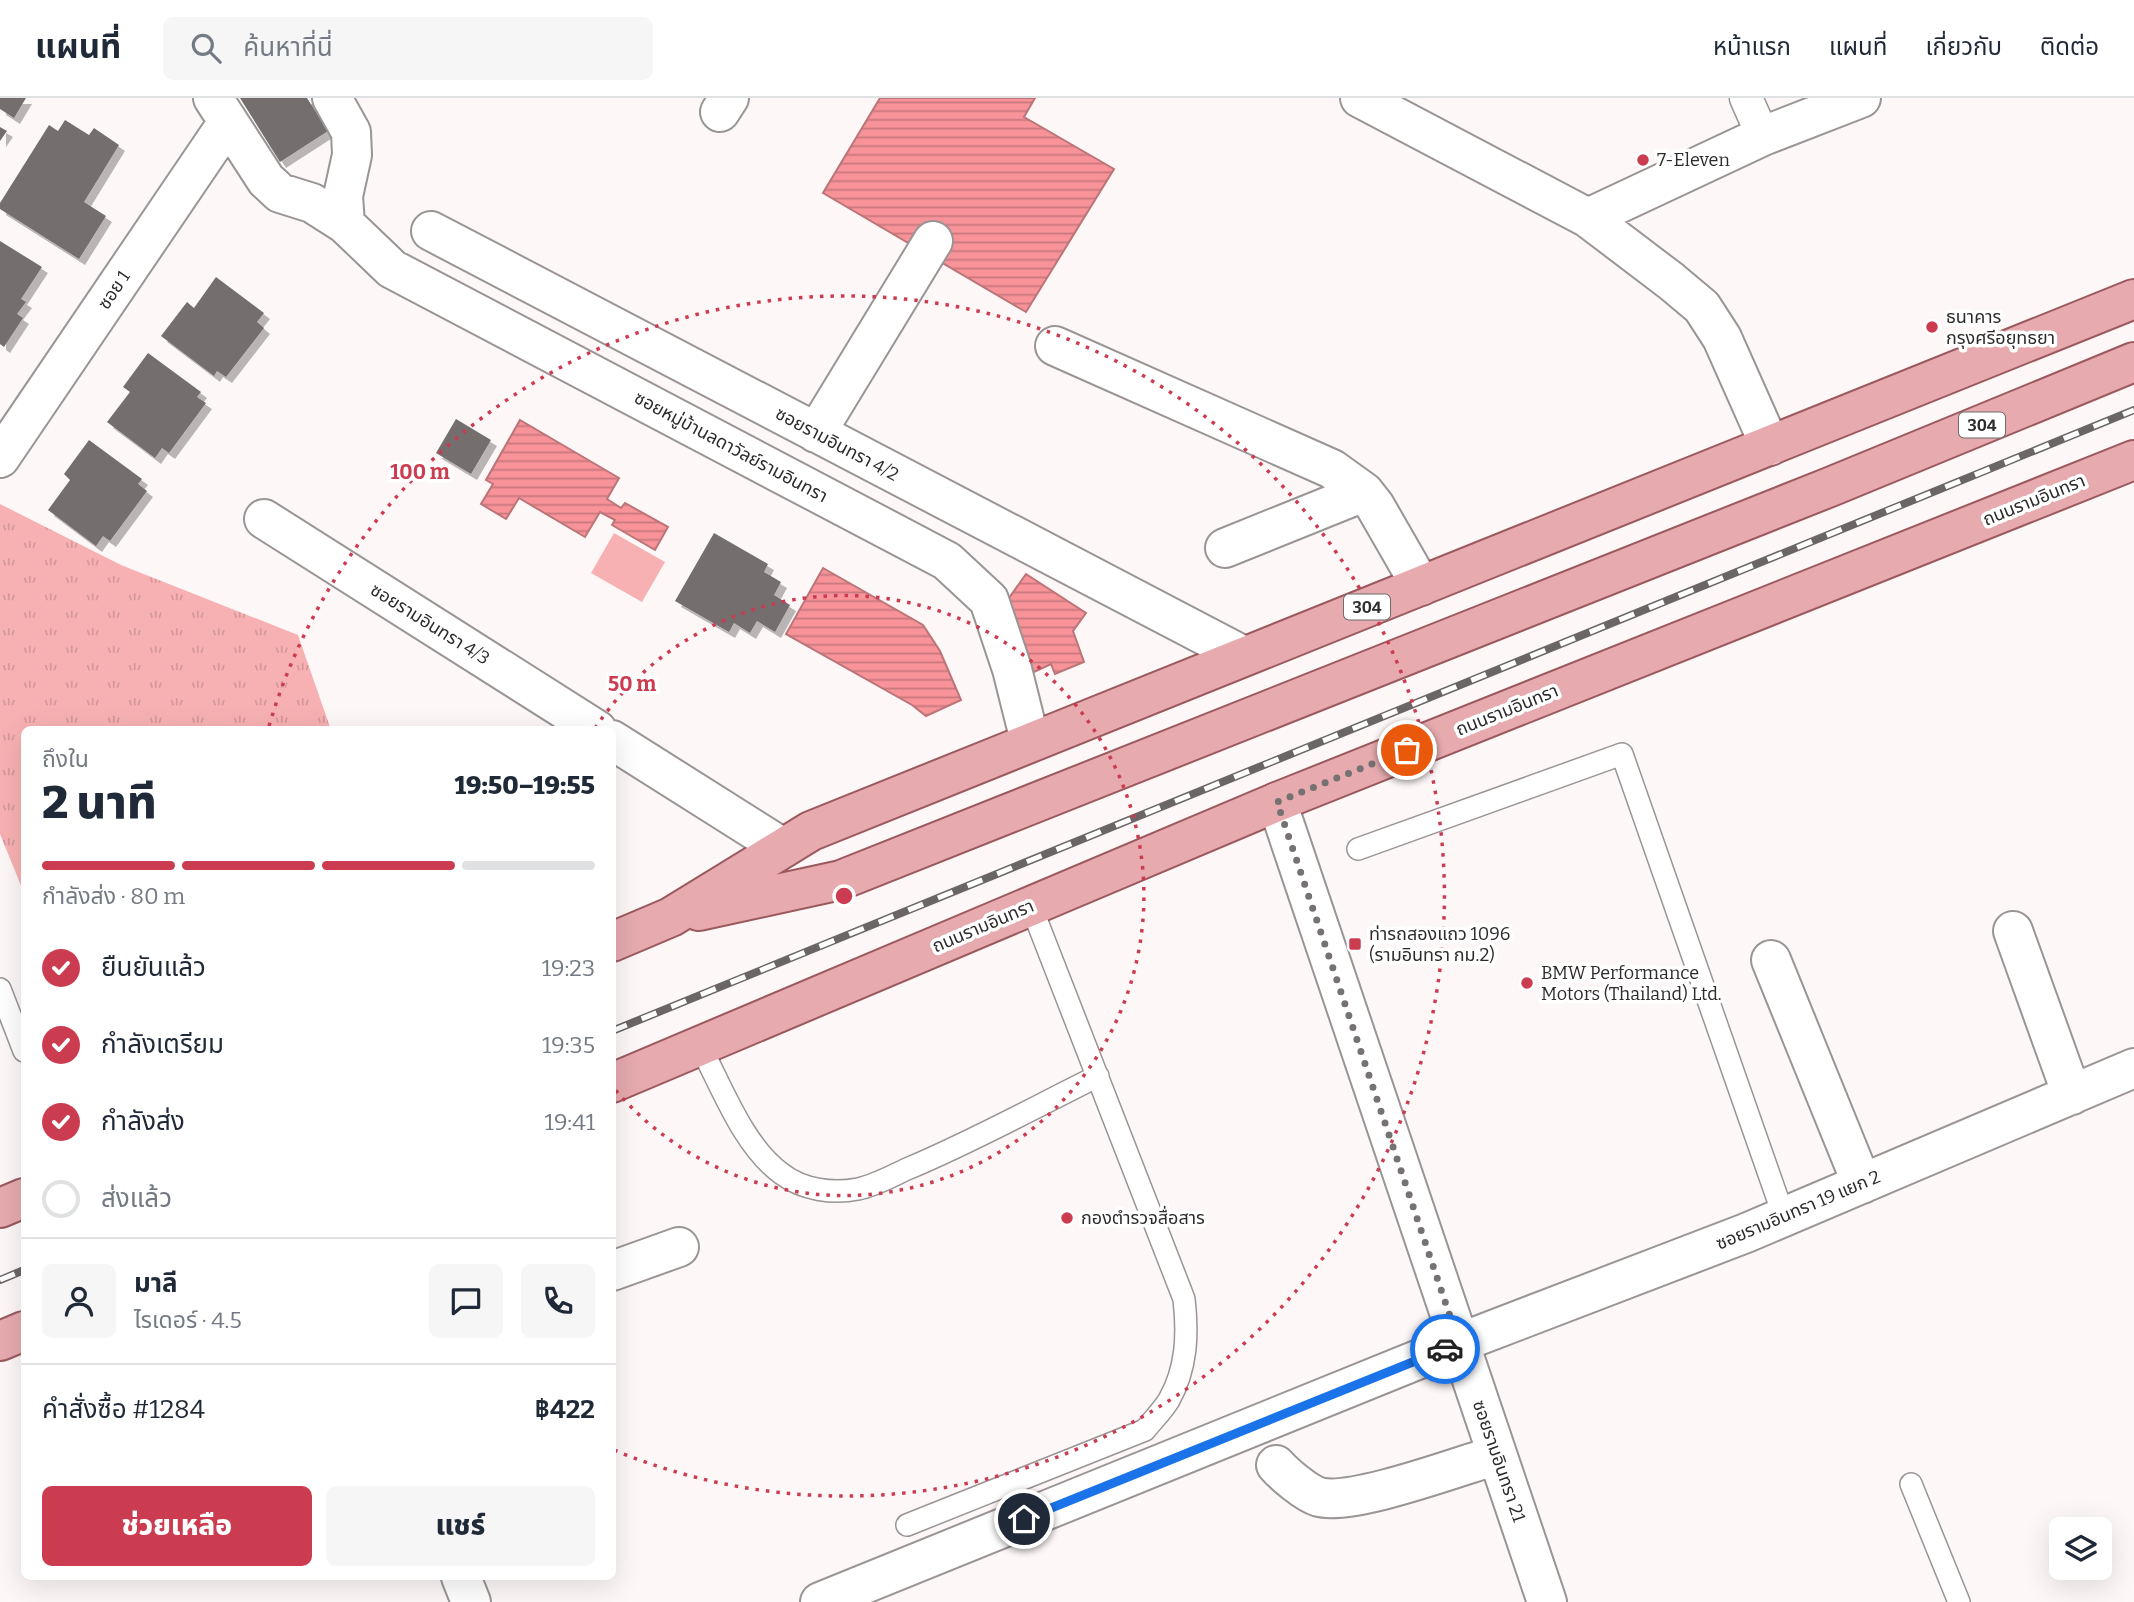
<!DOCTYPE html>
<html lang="th">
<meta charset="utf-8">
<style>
:root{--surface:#fff;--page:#f6f6f7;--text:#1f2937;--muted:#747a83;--line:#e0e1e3;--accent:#cc3c51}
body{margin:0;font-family:Bitter,"Noto Sans Thai",serif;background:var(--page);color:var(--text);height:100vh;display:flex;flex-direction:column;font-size:26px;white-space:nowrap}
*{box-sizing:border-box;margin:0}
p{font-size:23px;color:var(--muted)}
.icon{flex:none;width:38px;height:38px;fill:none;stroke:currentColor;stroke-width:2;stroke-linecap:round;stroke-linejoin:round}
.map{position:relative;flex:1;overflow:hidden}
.sheet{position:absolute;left:21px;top:628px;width:595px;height:854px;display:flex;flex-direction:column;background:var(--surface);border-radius:10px;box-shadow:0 7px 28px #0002}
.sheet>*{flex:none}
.fabs{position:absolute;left:2049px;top:1419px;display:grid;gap:14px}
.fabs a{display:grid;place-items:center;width:63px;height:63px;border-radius:10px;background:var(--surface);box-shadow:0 7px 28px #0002;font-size:35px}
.pin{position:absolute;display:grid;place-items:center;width:60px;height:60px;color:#fff;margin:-30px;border:4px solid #fff;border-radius:50%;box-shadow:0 2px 7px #0007}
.courier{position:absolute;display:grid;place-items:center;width:70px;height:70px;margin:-35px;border:5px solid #1a73e8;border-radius:50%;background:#fff;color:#222;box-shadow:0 2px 9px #0007}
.overview em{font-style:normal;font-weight:800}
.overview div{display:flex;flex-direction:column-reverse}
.overview{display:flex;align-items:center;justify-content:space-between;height:119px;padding:0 21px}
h1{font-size:46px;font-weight:800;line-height:52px}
.bar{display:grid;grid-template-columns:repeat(4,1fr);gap:10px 7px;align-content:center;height:84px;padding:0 21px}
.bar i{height:9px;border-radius:5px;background:var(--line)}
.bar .selected{background:var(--accent)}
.bar p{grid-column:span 4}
.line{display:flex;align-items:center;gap:18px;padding:0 21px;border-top:2px solid var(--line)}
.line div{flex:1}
.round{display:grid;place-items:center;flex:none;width:74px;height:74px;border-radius:10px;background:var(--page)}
ol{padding:0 21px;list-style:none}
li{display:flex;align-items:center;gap:21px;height:77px}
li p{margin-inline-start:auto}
li .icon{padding:7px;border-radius:50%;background:var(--accent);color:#fff;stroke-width:4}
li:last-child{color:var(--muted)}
li i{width:38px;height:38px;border:4px solid var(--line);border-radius:50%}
.button{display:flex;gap:14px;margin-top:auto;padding:14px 21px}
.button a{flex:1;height:80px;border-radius:10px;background:var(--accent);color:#fff;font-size:28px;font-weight:800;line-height:80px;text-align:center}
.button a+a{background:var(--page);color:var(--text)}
header{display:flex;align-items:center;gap:42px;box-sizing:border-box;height:98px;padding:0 35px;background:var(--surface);border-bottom:2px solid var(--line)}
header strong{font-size:33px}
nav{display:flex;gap:38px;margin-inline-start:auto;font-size:24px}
.search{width:490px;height:63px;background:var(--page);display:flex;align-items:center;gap:18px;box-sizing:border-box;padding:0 24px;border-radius:10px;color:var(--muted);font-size:26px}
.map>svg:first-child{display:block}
.grass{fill:url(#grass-tufts)}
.garden{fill:#f8b1b3}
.water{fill:url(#water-rules);stroke:#bb7478;stroke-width:2}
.building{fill:#746e6e;filter:url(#shadow)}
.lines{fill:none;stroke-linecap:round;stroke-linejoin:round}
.service-casing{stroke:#9b9494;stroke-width:24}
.pedestrian-casing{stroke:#9b9494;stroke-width:35}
.minor-casing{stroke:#9b9494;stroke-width:42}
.primary-casing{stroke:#9b595e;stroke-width:42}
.service{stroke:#fff;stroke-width:21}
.pedestrian{stroke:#fff;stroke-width:32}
.minor{stroke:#fff;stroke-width:38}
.primary{stroke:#e6aaaf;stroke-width:38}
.rail-casing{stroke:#6b6666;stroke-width:8}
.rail{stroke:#fff;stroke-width:5;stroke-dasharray:16;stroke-linecap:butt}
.done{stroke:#777272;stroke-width:7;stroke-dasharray:0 12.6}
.route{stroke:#1a73e8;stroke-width:9}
.ring{fill:none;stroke:#cc3c51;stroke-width:3.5;stroke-dasharray:3.5 7}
.poi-dot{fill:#cc3c51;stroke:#fff;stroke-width:2.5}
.labels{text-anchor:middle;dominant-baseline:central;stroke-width:7;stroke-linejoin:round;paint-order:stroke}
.shield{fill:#fff;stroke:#6d6b6b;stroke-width:2}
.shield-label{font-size:16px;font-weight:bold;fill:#2e2b2b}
.poi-label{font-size:18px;fill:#2e2b2b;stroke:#fff;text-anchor:start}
.street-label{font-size:18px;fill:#2e2b2b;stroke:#fff}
.centre{fill:#cc3c51;stroke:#fff;stroke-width:3.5}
.ring-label{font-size:21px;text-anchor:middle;font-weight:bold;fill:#cc3c51;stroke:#fff;stroke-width:7;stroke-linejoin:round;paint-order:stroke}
</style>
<header>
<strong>แผนที่</strong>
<div class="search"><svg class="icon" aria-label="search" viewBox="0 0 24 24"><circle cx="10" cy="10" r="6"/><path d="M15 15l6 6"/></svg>ค้นหาที่นี่</div>
<nav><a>หน้าแรก</a><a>แผนที่</a><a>เกี่ยวกับ</a><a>ติดต่อ</a></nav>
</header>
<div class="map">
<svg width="2134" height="1504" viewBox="0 0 2134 1504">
<defs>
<pattern id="grass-tufts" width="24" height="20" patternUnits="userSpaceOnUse" patternTransform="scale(1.75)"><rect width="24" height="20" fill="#f8b1b3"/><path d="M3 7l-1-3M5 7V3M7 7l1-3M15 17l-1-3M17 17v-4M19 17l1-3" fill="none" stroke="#d5989a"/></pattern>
<pattern id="water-rules" width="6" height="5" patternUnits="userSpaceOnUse" patternTransform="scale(1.75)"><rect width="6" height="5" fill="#f79399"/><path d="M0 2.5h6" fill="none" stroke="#c8787d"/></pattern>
<filter id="shadow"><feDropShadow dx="6" dy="6" stdDeviation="0" flood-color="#0004"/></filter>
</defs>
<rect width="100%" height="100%" fill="#fef7f7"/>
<path class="grass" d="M0,406L121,467L298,537L331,632H24V795L0,736Z"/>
<path class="garden" d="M614,435L665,464L642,504L591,475Z"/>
<path class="water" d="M880,0H1035L1024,19L1114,71L1026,214L823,95Z
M520,322L619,380L607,401L621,410L625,405L668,429L655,452L612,427L615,422L600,414L585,439L519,400L506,421L481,406L493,386L486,382Z
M823,470L923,527L940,553L961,602L926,618L912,607L786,536Z
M1026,476L1086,515L1073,533L1084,564L1055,576L1051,566L1032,575L1011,525L1009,500Z"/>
<path class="building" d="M0,0H26L14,20L0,11Z
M240,0H307L328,33L280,64Z
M65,22L89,37L94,30L119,47L84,104L106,118L79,161L0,111V105L49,27L58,33Z
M0,29L7,33L0,43Z
M0,143L42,169L21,201L26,204L17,216L23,220L4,249L0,246Z
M216,179L264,215L257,224L264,230L226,279L217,273L214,278L161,238L187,204L194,210Z
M148,255L201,294L197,299L206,305L169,355L162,350L155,360L107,324L130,294L123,289Z
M456,321L491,342L471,376L436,355Z
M89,342L142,381L138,386L147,393L110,443L103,438L96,448L48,412L70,382L64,376Z
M714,435L768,466L764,474L781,484L774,497L790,507L775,534L757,523L750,535L734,525L729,534L675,503Z"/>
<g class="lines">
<defs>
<path id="service" d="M1358,751L1622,656L1784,1119
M0,891L24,953
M700,948C722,989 743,1048 782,1076C803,1092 833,1096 858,1091C874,1088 892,1078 907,1071C972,1044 1035,1009 1098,978
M1911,1386L1959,1504
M907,1427L1145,1332C1153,1322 1163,1312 1169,1302C1187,1270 1188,1236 1184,1201L1031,808"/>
<path id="pedestrian" d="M1746,0L1763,38"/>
<path id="minor" d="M213,0L266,82L280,95L312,105L345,126L392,171L947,463L989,502L1012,571L1030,643
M332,0L351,34L352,57L343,98L345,126
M1360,0L1588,120L1671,183L1702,209L1722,240L1770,348
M720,14L729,0
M1588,120L1763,38L1861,0
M431,133L1244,558
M1055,248L1332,371L1364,394L1375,408L1421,488
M816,335L933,143
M0,360L228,24
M264,421L597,632
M1225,450L1364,394
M612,642L783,750
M1277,704L1547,1504
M2013,833L2072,997
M1771,862L1862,1086
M612,1173L679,1149
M1276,1367C1285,1377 1306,1395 1319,1399C1353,1408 1459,1368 1497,1357
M461,1479L471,1504
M820,1504L1459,1245L1746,1135L2134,970"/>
<path id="primary" d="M699,813L841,782L1830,389L2134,264
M612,844L671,819L811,733L2134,201
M612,985L1277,704L2134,362
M0,1110L24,1100
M0,1243L24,1233"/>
</defs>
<use href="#service" class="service-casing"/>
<use href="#pedestrian" class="pedestrian-casing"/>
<use href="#minor" class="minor-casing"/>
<use href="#primary" class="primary-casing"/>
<use href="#service" class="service"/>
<use href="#pedestrian" class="pedestrian"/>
<use href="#minor" class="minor"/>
<use href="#primary" class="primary"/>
<defs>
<path id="rail" d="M612,933L2134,312
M0,1182L24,1172"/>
</defs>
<use href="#rail" class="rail-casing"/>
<use href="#rail" class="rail"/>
</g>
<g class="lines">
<path class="done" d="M1407,652L1277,704L1459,1245L1445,1251"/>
<path class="route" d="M1024,1421L1445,1251"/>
</g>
<g class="ring">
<path d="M595 630A300 300 0 1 1 613 989"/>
<path d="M269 628A600 600 0 1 1 614 1352"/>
</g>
<g class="poi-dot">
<circle cx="1643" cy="62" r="7"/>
<circle cx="1932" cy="229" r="7"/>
<rect x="1348" y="839" width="14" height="14" rx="3.5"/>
<circle cx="1527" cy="885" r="7"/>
<circle cx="1067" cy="1120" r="7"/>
</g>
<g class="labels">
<g class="shield">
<rect x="1959" y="314.5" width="46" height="25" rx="5"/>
<rect x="1344" y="496.5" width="46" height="25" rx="5"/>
</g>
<g class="shield-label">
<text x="1982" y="327">304</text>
<text x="1367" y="509">304</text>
</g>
<g class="poi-label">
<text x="1657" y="62">7-Eleven</text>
<text x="1946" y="219">ธนาคาร<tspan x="1946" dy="21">กรุงศรีอยุทธยา</tspan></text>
<text x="1369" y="836">ท่ารถสองแถว 1096<tspan x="1369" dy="21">(รามอินทรา กม.2)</tspan></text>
<text x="1541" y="875">BMW Performance<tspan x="1541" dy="21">Motors (Thailand) Ltd.</tspan></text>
<text x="1081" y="1120">กองตำรวจสื่อสาร</text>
</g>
<g class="street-label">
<text transform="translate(114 192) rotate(-56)">ซอย 1</text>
<text transform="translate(837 346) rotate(28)">ซอยรามอินทรา 4/2</text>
<text transform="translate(731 349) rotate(28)">ซอยหมู่บ้านลดาวัลย์รามอินทรา</text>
<text transform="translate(2034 402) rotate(-22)">ถนนรามอินทรา</text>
<text transform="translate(430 526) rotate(32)">ซอยรามอินทรา 4/3</text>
<text transform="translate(1507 612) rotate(-22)">ถนนรามอินทรา</text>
<text transform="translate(983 828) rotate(-23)">ถนนรามอินทรา</text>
<text transform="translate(1798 1112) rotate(-23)">ซอยรามอินทรา 19 แยก 2</text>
<text transform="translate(1499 1363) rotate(71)">ซอยรามอินทรา 21</text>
</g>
</g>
<circle cx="844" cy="798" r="10" class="centre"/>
<g class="ring-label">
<text x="420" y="381">100 m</text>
<text x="632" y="593">50 m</text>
</g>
</svg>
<div class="fabs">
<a><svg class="icon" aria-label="layers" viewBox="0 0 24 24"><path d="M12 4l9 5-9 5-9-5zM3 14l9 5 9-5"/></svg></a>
</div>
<div class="pin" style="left:1407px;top:652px;background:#ea580c"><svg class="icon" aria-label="bag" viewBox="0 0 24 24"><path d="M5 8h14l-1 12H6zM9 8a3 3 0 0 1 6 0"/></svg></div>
<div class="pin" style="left:1024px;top:1421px;background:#1f2937"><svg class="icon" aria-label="home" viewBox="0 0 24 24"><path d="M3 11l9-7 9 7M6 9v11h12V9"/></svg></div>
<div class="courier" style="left:1445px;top:1251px"><svg class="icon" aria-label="car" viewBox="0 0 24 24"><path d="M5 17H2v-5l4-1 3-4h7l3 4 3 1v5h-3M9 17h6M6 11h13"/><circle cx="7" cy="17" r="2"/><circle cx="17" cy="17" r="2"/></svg></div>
<section class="sheet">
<div class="overview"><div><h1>2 นาที</h1><p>ถึงใน</p></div><em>19:50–19:55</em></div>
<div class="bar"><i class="selected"></i><i class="selected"></i><i class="selected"></i><i></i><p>กำลังส่ง · 80 m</p></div>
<ol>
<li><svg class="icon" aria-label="check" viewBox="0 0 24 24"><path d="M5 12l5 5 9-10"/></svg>ยืนยันแล้ว<p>19:23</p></li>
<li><svg class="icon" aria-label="check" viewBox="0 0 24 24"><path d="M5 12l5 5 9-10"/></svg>กำลังเตรียม<p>19:35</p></li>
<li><svg class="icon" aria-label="check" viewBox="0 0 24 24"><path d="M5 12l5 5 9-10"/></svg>กำลังส่ง<p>19:41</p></li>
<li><i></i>ส่งแล้ว</li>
</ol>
<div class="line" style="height:126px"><a class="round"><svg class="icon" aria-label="person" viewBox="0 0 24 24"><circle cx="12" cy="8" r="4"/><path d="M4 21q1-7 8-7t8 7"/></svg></a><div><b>มาลี</b><p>ไรเดอร์ · 4.5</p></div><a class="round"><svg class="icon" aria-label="chat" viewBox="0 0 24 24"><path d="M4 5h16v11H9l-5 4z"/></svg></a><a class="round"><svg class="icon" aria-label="phone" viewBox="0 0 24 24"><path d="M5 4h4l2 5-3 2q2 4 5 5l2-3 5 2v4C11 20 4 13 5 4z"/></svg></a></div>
<div class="line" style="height:91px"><div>คำสั่งซื้อ #1284</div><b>฿422</b></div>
<div class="button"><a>ช่วยเหลือ</a><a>แชร์</a></div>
</section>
</div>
